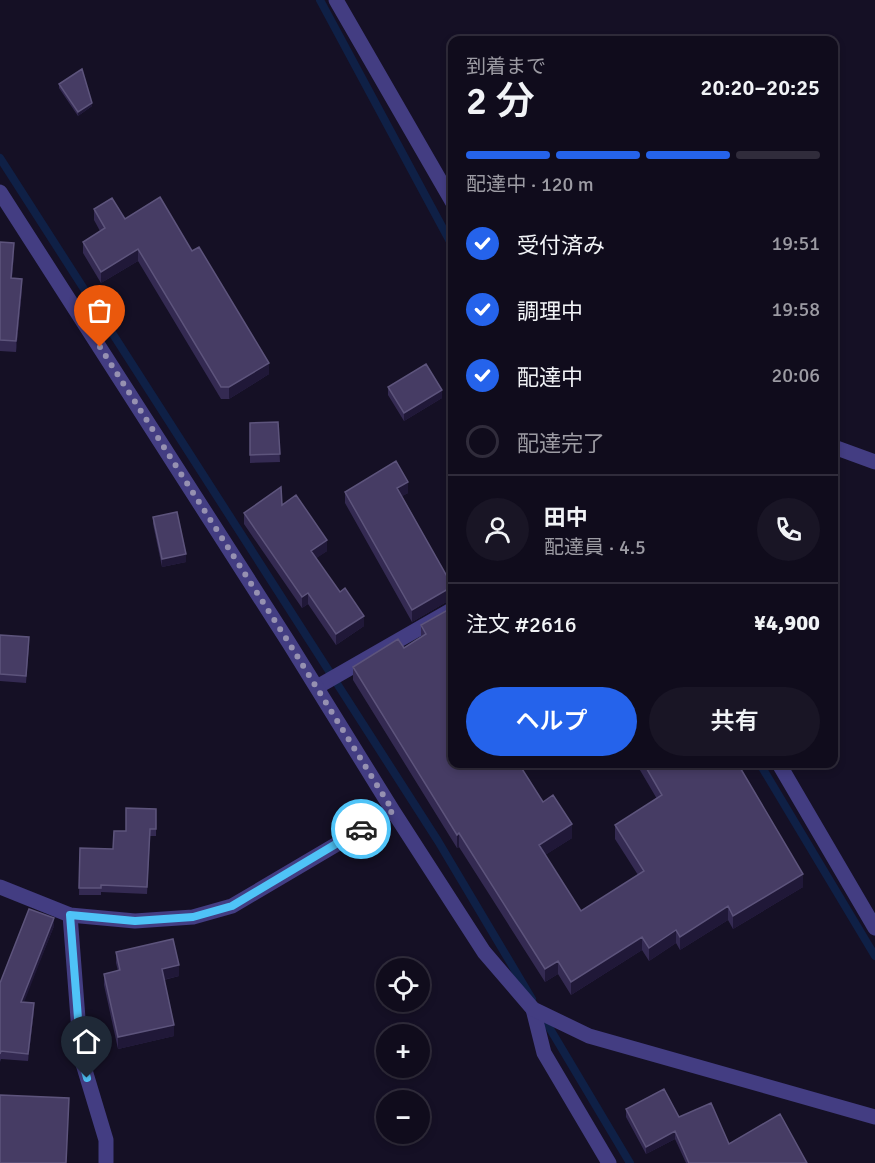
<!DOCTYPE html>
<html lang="ja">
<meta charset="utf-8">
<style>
:root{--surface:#100c1c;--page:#191525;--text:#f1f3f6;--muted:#9c9ba3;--line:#302c3b;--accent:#2563eb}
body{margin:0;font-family:Signika,"Noto Sans JP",sans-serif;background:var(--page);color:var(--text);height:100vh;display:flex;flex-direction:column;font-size:22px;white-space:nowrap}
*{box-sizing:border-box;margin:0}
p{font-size:20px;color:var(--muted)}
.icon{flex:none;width:33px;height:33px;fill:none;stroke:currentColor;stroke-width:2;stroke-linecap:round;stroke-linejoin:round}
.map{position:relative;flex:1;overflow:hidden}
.drawer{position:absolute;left:448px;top:36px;width:390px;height:732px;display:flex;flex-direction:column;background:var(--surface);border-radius:12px;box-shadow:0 3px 9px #0003,0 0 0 2px var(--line)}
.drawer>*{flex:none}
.buttons{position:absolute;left:376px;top:958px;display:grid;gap:12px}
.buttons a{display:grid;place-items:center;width:54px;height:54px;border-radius:50%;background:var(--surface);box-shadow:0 3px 9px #0003,0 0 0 2px var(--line);font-size:30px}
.pin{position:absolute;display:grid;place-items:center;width:51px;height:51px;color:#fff;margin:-62px -26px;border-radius:50% 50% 50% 0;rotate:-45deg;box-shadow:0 0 6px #0007}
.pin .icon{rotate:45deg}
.courier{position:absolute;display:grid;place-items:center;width:60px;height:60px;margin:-30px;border:4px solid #4fc3f7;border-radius:50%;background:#fff;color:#222;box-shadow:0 2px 8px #0007}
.summary em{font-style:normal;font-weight:600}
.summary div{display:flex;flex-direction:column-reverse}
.summary{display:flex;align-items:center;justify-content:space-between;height:102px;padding:0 18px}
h1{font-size:39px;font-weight:600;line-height:45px}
.bar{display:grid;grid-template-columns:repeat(4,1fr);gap:9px 6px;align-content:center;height:72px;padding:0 18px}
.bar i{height:8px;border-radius:4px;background:var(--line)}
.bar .on{background:var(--accent)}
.bar p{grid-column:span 4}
.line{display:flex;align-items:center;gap:15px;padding:0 18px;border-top:2px solid var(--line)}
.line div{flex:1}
.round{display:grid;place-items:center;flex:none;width:63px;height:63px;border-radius:32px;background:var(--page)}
ol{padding:0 18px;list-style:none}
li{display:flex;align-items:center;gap:18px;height:66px}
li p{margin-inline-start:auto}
li .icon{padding:6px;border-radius:50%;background:var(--accent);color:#fff;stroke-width:4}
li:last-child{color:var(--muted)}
li i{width:33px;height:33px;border:3px solid var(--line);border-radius:50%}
.button{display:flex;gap:12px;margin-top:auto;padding:12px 18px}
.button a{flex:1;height:69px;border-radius:36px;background:var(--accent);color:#fff;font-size:24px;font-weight:600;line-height:69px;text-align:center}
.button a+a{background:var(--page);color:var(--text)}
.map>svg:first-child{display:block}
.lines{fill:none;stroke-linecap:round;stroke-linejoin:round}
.stream{stroke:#0f2046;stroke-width:8}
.minor{stroke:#433d82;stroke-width:15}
.tertiary{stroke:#433d82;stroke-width:15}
.wall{fill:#342a52}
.shaded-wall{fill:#201838}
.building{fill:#463c64;stroke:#5d547c;stroke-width:1.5}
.done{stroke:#9691b1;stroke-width:6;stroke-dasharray:0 10.8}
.route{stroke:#4fc3f7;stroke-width:8}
</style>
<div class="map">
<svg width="875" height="1163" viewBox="0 0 875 1163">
<rect width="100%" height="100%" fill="#151025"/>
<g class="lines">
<path class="stream" d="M320,0L453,247
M0,158L438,841L532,999
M760,764L875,956
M543,1017L630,1163"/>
<path class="minor" d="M336,0L453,203
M834,447L875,462
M317,687L453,609
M779,764L875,928
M70,915L81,1057L106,1140V1163
M533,1009L544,1053L609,1163"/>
<path class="tertiary" d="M0,192L289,643L393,811L484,952L533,1009L589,1036L875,1117
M0,887L70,915L135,921L193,917L232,906L393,811"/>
</g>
<path class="wall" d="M59,84L92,106L78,116L59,88Z
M94,209L125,219L192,251L269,374L229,399H221L138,261L101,283L83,253V242L100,231L94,220Z
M0,242L14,254L12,278L22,290L16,352L0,351Z
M388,387L442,398L404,421L388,395Z
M278,422L280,462L250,463V423Z
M345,492L408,493L402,496L453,587V600L448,601L412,622L345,503Z
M282,505L327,551L316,558L364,626L336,645L308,604L302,608L244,524V513Z
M153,517L186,562L162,567L153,524Z
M453,607V764L543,802L572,838L545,855L581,911L638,875L615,839V825L657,799L637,765V764H738L803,887L733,929L728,920L680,950L676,943L649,961L642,950L571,995L558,974L545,982L459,847L457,848L353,680V667L404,648L421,637V625Z
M0,635L29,645L26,683L0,681Z
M156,809V836H150L147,894L101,892V895H79L80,848L113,849L126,831Z
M54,926L23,1002L34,1011L28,1061L1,1059L0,1062V983Z
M116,952L179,976L164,980L174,1036L118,1049L104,985V974L118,971L116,963Z
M626,1109L679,1117L729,1144L807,1163H686L675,1139L646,1154L626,1117Z"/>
<path class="shaded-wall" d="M92,103V106L78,116V112Z
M14,243V254L11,289V278Z
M138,249V261L101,283V272Z
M22,279V290L16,352V341Z
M269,363V374L229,399V387Z
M442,390V398L404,421V413Z
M408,482V493L397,499V488Z
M327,540V551L311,562V551Z
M186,554V562L162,567V559Z
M448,589V601L412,622V610Z
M308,593V604L302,608V597Z
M364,616V626L336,645V634Z
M572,824V838L539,859V845Z
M459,833V847L457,848V835Z
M803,874V887L733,929V916Z
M728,906V920L680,950V937Z
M54,918V926L21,1010V1002Z
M676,930V943L649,961V948Z
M642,937V950L571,995V982Z
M558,961V974L545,982V969Z
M179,965V976L162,980V969Z
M34,1003V1011L28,1061V1054Z
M174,1025V1036L118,1049V1037Z
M675,1131V1139L646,1154V1147Z"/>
<path class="building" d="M82,69L92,103L78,112L59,84Z
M160,197L192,251L199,247L269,363L229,387H221L138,249L101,272L83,242L105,228L94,209L112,198L125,219Z
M0,242L14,243L11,278L22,279L16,341L0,340Z
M426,364L442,390L404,413L388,387Z
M278,422L280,454L250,455V423Z
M396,461L408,482L397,488L453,587V588L448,589L412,610L345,492Z
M281,487L282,505L296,495L327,540L311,551L340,592L345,588L364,616L336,634L308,593L302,597L244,513Z
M177,512L186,554L162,559L153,517Z
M453,607V653L452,654L453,656V764H519L543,802L553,795L572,824L539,845L581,911L644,871L615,825L662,795L644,764H738L803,874L733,916L728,906L680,937L676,930L649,948L642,937L571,982L558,961L545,969L459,833L457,835L353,667L398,639L404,648L426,634L421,625Z
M0,635L29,637L26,676L0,674Z
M126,808L156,809V829H150L147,887L101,885V888H79L80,848L113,849L114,831H126Z
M29,909L54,918L21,1002L34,1003L28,1054L1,1051L0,1054V983Z
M173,939L179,965L162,969L174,1025L118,1037L104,974L120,970L116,952Z
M664,1089L679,1117L711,1103L729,1144L780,1114L807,1163H689L675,1131L646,1147L626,1109Z
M0,1095L69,1098L66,1163H0Z"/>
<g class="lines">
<path class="done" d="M100,347L289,643L393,811L361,829"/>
<path class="route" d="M87,1078L81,1057L70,915L135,921L193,917L232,906L361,829"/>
</g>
</svg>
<div class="buttons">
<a><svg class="icon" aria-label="locate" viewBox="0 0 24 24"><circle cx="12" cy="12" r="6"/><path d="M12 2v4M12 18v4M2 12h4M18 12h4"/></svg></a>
<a>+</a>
<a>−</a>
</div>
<div class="pin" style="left:100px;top:347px;background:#ea580c"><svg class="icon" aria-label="bag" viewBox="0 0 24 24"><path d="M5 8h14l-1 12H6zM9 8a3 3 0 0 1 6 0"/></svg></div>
<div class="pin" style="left:87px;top:1078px;background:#1f2937"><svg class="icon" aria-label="home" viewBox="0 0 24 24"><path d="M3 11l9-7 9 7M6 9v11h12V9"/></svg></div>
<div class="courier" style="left:361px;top:829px"><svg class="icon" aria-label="car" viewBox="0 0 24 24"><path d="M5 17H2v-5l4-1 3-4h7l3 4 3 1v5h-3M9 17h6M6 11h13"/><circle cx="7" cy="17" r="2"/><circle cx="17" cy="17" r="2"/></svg></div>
<section class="drawer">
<div class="summary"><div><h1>2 分</h1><p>到着まで</p></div><em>20:20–20:25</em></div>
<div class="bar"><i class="on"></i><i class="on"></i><i class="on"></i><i></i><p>配達中 · 120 m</p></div>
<ol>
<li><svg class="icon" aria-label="check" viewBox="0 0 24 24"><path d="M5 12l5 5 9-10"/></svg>受付済み<p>19:51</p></li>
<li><svg class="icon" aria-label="check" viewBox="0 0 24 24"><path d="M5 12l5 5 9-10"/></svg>調理中<p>19:58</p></li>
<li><svg class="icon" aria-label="check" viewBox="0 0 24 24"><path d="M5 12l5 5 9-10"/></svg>配達中<p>20:06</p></li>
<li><i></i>配達完了</li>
</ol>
<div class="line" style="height:108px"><a class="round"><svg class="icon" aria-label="person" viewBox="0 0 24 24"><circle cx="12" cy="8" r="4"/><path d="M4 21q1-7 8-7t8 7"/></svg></a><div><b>田中</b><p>配達員 · 4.5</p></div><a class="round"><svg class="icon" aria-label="phone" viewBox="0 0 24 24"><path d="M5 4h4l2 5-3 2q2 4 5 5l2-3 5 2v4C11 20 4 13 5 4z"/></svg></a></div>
<div class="line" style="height:78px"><div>注文 #2616</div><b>¥4,900</b></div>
<div class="button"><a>ヘルプ</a><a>共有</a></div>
</section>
</div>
